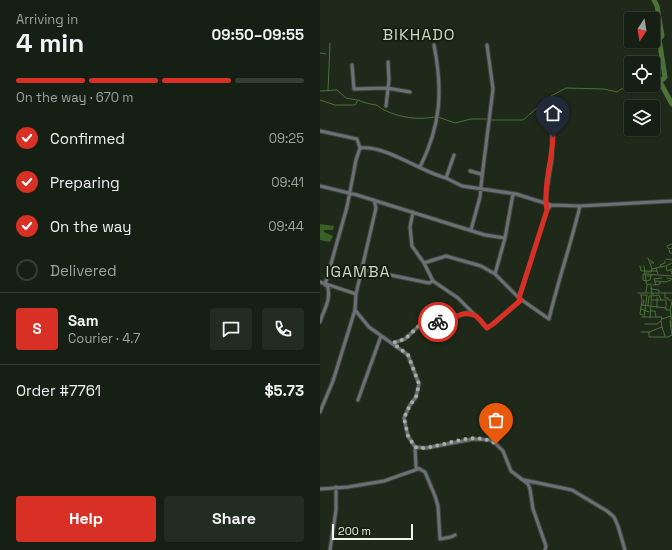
<!DOCTYPE html>
<meta charset="utf-8">
<style>
:root{--surface:#161f13;--page:#232c21;--text:#f1f3f6;--muted:#9ea2a0;--line:#353d33;--accent:#d93025}
body{margin:0;font-family:"Space Grotesk",sans-serif;background:var(--page);color:var(--text);height:100vh;display:flex;flex-direction:column;font-size:15px;white-space:nowrap}
*{box-sizing:border-box;margin:0}
p{font-size:13px;color:var(--muted)}
.icon{flex:none;width:22px;height:22px;fill:none;stroke:currentColor;stroke-width:2;stroke-linecap:round;stroke-linejoin:round}
.map{position:relative;flex:1;overflow:hidden}
.panel{display:flex;flex-direction:column;background:var(--surface);width:320px}
.panel>*{flex:none}
.needle{width:26px;rotate:192deg}
.buttons{position:absolute;left:304px;top:12px;display:grid;gap:8px}
.buttons a{display:grid;place-items:center;width:36px;height:36px;border-radius:4px;background:var(--surface);box-shadow:0 1px 3px #0004,0 0 0 1px var(--line);font-size:20px}
.scale{position:absolute;left:12px;bottom:10px;width:81px;box-sizing:border-box;padding-left:4px;border:2px solid #eef6eb;border-top:0;font-size:11px;line-height:14px;white-space:nowrap;color:#eef6eb;-webkit-text-stroke:3px #151f10;paint-order:stroke}
.pin{position:absolute;display:grid;place-items:center;width:34px;height:34px;color:#fff;margin:-41px -17px;border-radius:50% 50% 50% 0;rotate:-45deg;box-shadow:0 0 4px #0007}
.pin .icon{rotate:45deg}
.courier{position:absolute;display:grid;place-items:center;width:40px;height:40px;margin:-20px;border:3px solid #d93025;border-radius:50%;background:#fff;color:#222;box-shadow:0 1px 5px #0007}
.headline em{font-style:normal;font-weight:700}
.headline div{display:flex;flex-direction:column-reverse}
.headline{display:flex;align-items:center;justify-content:space-between;height:68px;padding:0 16px}
h1{font-size:26px;font-weight:700;line-height:30px}
.bar{display:grid;grid-template-columns:repeat(4,1fr);gap:6px 4px;align-content:center;height:48px;padding:0 16px}
.bar i{height:5px;border-radius:3px;background:var(--line)}
.bar .current{background:var(--accent)}
.bar p{grid-column:span 4}
.line{display:flex;align-items:center;gap:10px;padding:0 16px;border-top:1px solid var(--line)}
.line div{flex:1}
.round{display:grid;place-items:center;flex:none;width:42px;height:42px;border-radius:4px;background:var(--page)}
ol{padding:0 16px;list-style:none}
li{display:flex;align-items:center;gap:12px;height:44px}
li p{margin-inline-start:auto}
li .icon{padding:4px;border-radius:50%;background:var(--accent);color:#fff;stroke-width:4}
li:last-child{color:var(--muted)}
li i{width:22px;height:22px;border:2px solid var(--line);border-radius:50%}
.cta{display:flex;gap:8px;margin-top:auto;padding:8px 16px}
.cta a{flex:1;height:46px;border-radius:4px;background:var(--accent);color:#fff;font-size:16px;font-weight:700;line-height:46px;text-align:center}
.cta a+a{background:var(--page);color:var(--text)}
main{display:flex;flex:1;min-height:0}
.map>svg:first-child{display:block}
.forest{fill:#396025}
.lines{fill:none;stroke-linecap:round;stroke-linejoin:round}
.stream{stroke:#4b7338;stroke-width:1}
.river{stroke:#4b7338;stroke-width:5}
.street-casing{stroke:#3b4636;stroke-width:5}
.street{stroke:#6c6f78;stroke-width:3}
.done{stroke:#a5aea2;stroke-width:4;stroke-dasharray:0 7.2}
.route{stroke:#d93025;stroke-width:5}
.labels{text-anchor:middle;dominant-baseline:central;stroke-width:4;stroke-linejoin:round;paint-order:stroke}
.quarter-label{font-size:16px;letter-spacing:1px;fill:#c8d7c2;stroke:#151f10}
</style>
<main>
<section class="panel">
<div class="headline"><div><h1>4 min</h1><p>Arriving in</p></div><em>09:50–09:55</em></div>
<div class="bar"><i class="current"></i><i class="current"></i><i class="current"></i><i></i><p>On the way · 670 m</p></div>
<ol>
<li><svg class="icon" aria-label="check" viewBox="0 0 24 24"><path d="M5 12l5 5 9-10"/></svg>Confirmed<p>09:25</p></li>
<li><svg class="icon" aria-label="check" viewBox="0 0 24 24"><path d="M5 12l5 5 9-10"/></svg>Preparing<p>09:41</p></li>
<li><svg class="icon" aria-label="check" viewBox="0 0 24 24"><path d="M5 12l5 5 9-10"/></svg>On the way<p>09:44</p></li>
<li><i></i>Delivered</li>
</ol>
<div class="line" style="height:72px"><b class="round" style="background:var(--accent);color:#fff">S</b><div><b>Sam</b><p>Courier · 4.7</p></div><a class="round"><svg class="icon" aria-label="chat" viewBox="0 0 24 24"><path d="M4 5h16v11H9l-5 4z"/></svg></a><a class="round"><svg class="icon" aria-label="phone" viewBox="0 0 24 24"><path d="M5 4h4l2 5-3 2q2 4 5 5l2-3 5 2v4C11 20 4 13 5 4z"/></svg></a></div>
<div class="line" style="height:52px"><div>Order #7761</div><b>$5.73</b></div>
<div class="cta"><a>Help</a><a>Share</a></div>
</section>
<div class="map">
<svg width="352" height="550" viewBox="0 0 352 550">
<rect width="100%" height="100%" fill="#1e2919"/>
<path class="forest" d="M0,224L14,226L13,230H4V232L13,236L10,242L0,240Z"/>
<g class="lines">
<path class="stream" d="M0,53L6,54
M333,78L337,79L340,82
M0,91L17,90L26,98L37,100
M8,91L10,43
M0,100L15,105H35L38,100C44,103 50,104 56,105C59,106 61,109 64,110C81,118 97,120 115,117
M118,117L135,123L151,119H167
M170,120H203L231,96L246,88L284,89L297,92L301,89L314,88L316,85
M352,244L347,246L349,249L352,248
M349,250L350,253H352
M328,258L332,269
M346,259L352,260
M330,260L334,263H331
M352,263L346,266L347,271L352,269
M320,266L321,271H337
M324,266L325,274H323V280L326,281L327,285
M341,267L340,265L345,263V261
M336,268L345,266
M351,270L352,274
M326,272H331L332,269L336,268L338,274
M327,276H332
M331,276L330,280L326,281L325,274L352,276
M347,278L352,279
M335,281L346,282L351,280
M333,285L340,284V282
M336,285L334,279L342,278
M331,289L339,290V292
M326,292L327,285L330,284
M318,293H352
M345,293V298H348V300H351
M333,294V296L339,295L341,300
M321,295H327L324,317
M321,295L322,300L320,314L323,315
M337,297V300H346V308
M332,300H337V308
M321,305L346,308V310H350L351,316
M323,305L324,300
M328,305L329,296H331
M321,309L329,312
M350,310L352,301
M330,311H335L336,317
M322,317H342L341,321
M330,318C331,308 332,295 331,284
M342,319L351,316V327
M350,321L352,335
M325,324H337L341,321L342,327
M321,332H329V337H348L352,335
M329,332L342,327L345,336
M11,380L14,373"/>
<path class="river" d="M334,0L337,6L342,36L339,39L345,77L340,82L352,104"/>
<defs>
<path id="street" d="M32,65L34,89L67,88L90,92
M66,106L69,80L68,62
M232,122V158L225,202L227,210L199,298L229,319C238,281 251,244 260,206
M0,131L37,139L40,148L36,160L27,207L5,285
M40,148C66,145 101,172 126,178
M134,155L126,178L142,186L196,194L231,205
M100,167C121,125 123,91 114,45
M150,171L161,174L162,177L160,197L151,230
M162,177L173,89L167,45
M0,186L37,195L165,235L185,238L175,274
M227,210L231,205L260,206L352,201
M93,212L90,227L92,246L104,263L113,281L138,298L155,315
M185,238L193,194
M104,263L126,256L161,266L175,274L199,298
M41,269L109,283L113,281
M0,282L36,294L35,310L49,327L88,355L99,384L96,397L90,405L84,418L88,436L95,447L106,448L154,439L170,440L176,444L183,451L191,471L208,484L210,489L213,509L226,546L225,550
M36,294L56,208L54,200
M0,322C4,309 12,299 7,285
M73,343L85,339L103,322L130,320L145,313L155,315L167,328L173,324L201,300
M38,400L61,336
M0,412L13,381L35,310
M95,447L96,467L105,472L115,496L118,506L120,539L131,537L135,535
M204,480L252,490L287,511L294,517L298,526L305,550
M0,489L28,487L64,481L98,469
M10,550L16,510V487"/>
</defs>
<use href="#street" class="street-casing"/>
<use href="#street" class="street"/>
</g>
<g class="lines">
<path class="done" d="M118,322H103L85,339L73,343L88,355L99,384L96,397L90,405L84,418L88,436L95,447L100,448C124,448 153,429 176,444"/>
<path class="route" d="M118,322C130,320 145,309 156,316C160,319 163,324 167,328L173,324L201,300L199,298L227,210C223,186 232,161 233,137"/>
</g>
<g class="labels">
<g class="quarter-label">
<text x="99" y="34">BIKHADO</text>
<text x="38" y="271">IGAMBA</text>
</g>
</g>
</svg>
<div class="buttons">
<a><svg class="needle" viewBox="-14 -14 28 28"><path d="M0-13l5 13h-10z" fill="#e53935"/><path d="M0 13l5-13h-10z" fill="#9ea2a0"/></svg></a>
<a><svg class="icon" aria-label="locate" viewBox="0 0 24 24"><circle cx="12" cy="12" r="6"/><path d="M12 2v4M12 18v4M2 12h4M18 12h4"/></svg></a>
<a><svg class="icon" aria-label="layers" viewBox="0 0 24 24"><path d="M12 4l9 5-9 5-9-5zM3 14l9 5 9-5"/></svg></a>
</div>
<div class="scale">200 m</div>
<div class="pin" style="left:176px;top:444px;background:#ea580c"><svg class="icon" aria-label="bag" viewBox="0 0 24 24"><path d="M5 8h14l-1 12H6zM9 8a3 3 0 0 1 6 0"/></svg></div>
<div class="pin" style="left:233px;top:137px;background:#1f2937"><svg class="icon" aria-label="home" viewBox="0 0 24 24"><path d="M3 11l9-7 9 7M6 9v11h12V9"/></svg></div>
<div class="courier" style="left:118px;top:322px"><svg class="icon" aria-label="bike" viewBox="0 0 24 24"><circle cx="6" cy="16" r="4"/><circle cx="18" cy="16" r="4"/><path d="M6 16l4-8h5l3 8M10 8l3 8H6M13 5h3"/></svg></div>
</div>
</main>
